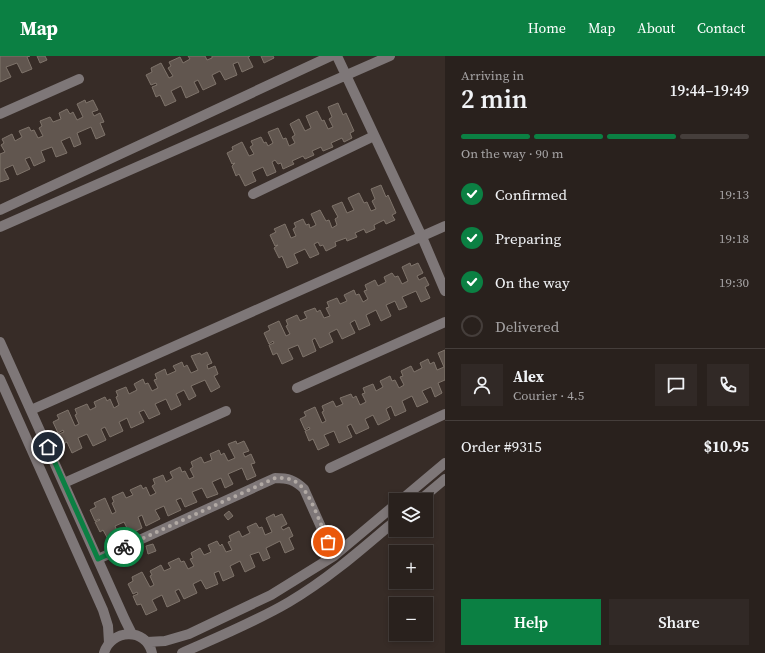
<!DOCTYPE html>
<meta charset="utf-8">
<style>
:root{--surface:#29211d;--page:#312926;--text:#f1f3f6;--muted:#a5a3a4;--line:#453e3b;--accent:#0b8043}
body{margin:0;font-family:"Source Serif 4",serif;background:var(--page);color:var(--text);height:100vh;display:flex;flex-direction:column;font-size:15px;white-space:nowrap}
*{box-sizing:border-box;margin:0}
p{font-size:13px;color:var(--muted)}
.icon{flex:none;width:22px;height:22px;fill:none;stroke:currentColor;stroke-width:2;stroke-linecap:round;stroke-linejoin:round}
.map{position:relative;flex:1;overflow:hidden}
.sheet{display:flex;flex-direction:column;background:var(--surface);width:320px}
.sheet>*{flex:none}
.controls{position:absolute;left:389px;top:437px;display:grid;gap:8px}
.controls a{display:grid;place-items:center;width:44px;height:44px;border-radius:0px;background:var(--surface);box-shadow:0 2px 6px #0003,0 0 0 1px var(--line);font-size:20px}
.pin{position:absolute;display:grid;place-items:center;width:34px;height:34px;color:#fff;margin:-17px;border:2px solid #fff;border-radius:50%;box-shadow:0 1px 4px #0007}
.courier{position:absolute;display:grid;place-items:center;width:40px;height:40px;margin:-20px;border:3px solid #0b8043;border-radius:50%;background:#fff;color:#222;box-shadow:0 1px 5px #0007}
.summary em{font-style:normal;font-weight:600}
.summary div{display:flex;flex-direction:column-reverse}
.summary{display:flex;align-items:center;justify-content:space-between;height:68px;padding:0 16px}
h1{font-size:26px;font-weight:600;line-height:30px}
.bar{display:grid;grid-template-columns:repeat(4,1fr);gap:6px 4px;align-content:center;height:48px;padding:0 16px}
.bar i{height:5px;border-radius:3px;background:var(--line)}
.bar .selected{background:var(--accent)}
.bar p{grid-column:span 4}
.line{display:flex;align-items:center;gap:10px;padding:0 16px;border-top:1px solid var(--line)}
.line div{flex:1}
.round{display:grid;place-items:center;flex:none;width:42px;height:42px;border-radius:0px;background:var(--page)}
ol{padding:0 16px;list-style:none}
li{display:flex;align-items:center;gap:12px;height:44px}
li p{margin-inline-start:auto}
li .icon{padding:4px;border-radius:50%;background:var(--accent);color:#fff;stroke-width:4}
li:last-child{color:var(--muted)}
li i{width:22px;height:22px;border:2px solid var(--line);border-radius:50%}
.action{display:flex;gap:8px;margin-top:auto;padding:8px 16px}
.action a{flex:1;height:46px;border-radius:0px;background:var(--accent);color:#fff;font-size:16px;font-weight:600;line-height:46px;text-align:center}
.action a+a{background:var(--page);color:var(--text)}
header{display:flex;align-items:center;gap:24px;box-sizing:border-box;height:56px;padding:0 20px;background:var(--accent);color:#fff}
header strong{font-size:19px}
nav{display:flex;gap:22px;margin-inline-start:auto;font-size:14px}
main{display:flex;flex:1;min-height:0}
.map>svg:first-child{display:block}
.building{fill:#61564f;stroke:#7f746b}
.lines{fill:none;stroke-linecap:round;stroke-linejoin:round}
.minor{stroke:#7e7778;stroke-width:10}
.done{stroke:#b1a9a4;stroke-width:4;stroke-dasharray:0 7.2}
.route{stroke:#0b8043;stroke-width:5}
</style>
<header>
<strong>Map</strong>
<nav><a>Home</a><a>Map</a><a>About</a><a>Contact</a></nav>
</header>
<main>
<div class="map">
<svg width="445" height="597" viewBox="0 0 445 597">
<rect width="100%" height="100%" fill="#372c27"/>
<path class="building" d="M0,0H30L27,1L32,13L22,17L17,7L6,11L11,21L0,26Z
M37,0H45L47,4L40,7Z
M188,0H205L207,4L212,2V0H250L248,1L253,11L242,16L238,6L233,8L237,19L225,24L220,15L212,19L216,28L203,34L198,24L194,26L199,36L186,42L181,30L171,35L176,45L165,50L160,39L156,41L152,31L157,29L156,27L151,29L146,19L152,16L151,12L161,7L169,22L173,20L168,12L171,10L169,6L180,1L183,7L190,3Z
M261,0H273L274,2L264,7Z
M85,44L86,47L93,44L98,54L92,56L94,60L100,57L104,66L100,67L105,79L96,83L91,71L77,77L81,88L74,91L70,81L61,85L67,97L56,101L52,91L41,95L45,105L34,110L30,101L25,103L30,113L17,119L13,109L4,113L9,123L0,126V98L5,96L1,89L4,87L2,83L12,78L15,85L22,81L19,75L29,71L31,75L34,74L38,82L43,80L39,72L42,70L40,65L50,61L53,66L61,63L59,57L67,53L70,58L73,56L77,64L83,61L77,48Z
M338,47L343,59L346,57L354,75L350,77L352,82L344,86L342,82L331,87L333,91L323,95L321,91L312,95L314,99L305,103L303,100L292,105L294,108L283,113L281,107L278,108L275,104L272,106L276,116L267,120L263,111L252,116L256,125L245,130L239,118L236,120L232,110L235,107L232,108L227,97L233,94L232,91L242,86L249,100L254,98L250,91L253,89L251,85L261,81L264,87L266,86L268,90L273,87L268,76L278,72L283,83L286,82L289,90L295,87L292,81L295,79L290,68L299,63L305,75L311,72L306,60L317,55L322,65L324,64L328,73L333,71L329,63L332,61L328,51Z
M381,129L386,141L388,139L396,157L392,159L395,164L386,168L384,164L374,169L375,173L366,177L364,173L355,177L357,181L347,185L346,182L335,186L336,190L326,195L323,189L320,190L318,186L314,188L319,198L310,202L305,193L294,198L298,207L287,212L282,200L279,202L274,192L278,189L275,190L270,179L276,176L274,173L285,168L291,182L296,180L293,173L296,171L294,167L303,163L306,169L309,168L310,172L316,169L311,158L320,154L326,165L329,164L332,172L337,169L335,163L338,161L332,150L342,146L347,157L354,154L348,142L359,137L364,147L367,146L371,155L376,153L372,145L375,143L371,133Z
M410,207L411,210L418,207L423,217L417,220L419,224L425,221L429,229L425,231L430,242L421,246L416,235L402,241L407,251L399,254L395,245L386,249L391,260L381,265L376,254L366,259L370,269L359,274L355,264L350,267L355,277L342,283L337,273L329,277L333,286L320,292L315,282L312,284L316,295L303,301L298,289L288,293L293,303L282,308L277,297L273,299L269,289L274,287L273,285L269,288L264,277L270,274L268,270L279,265L286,280L290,278L286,270L288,269L286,264L297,259L300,265L307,262L304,256L315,252L317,256L320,254L324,262L330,260L326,252L329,251L327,246L337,242L340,248L347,245L344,239L354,234L356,239L359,238L363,246L368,243L364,235L367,234L365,229L375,224L378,230L386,226L384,221L392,217L395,221L398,220L402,228L408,225L402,211Z
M445,294V324L438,327L442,337L435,341L431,331L422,335L428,346L417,351L412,340L402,345L406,355L395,360L391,350L386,353L390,363L378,369L373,359L365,363L369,372L356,378L351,368L347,370L352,381L339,387L334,375L324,379L329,389L318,394L313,383L309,385L305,375L310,373L309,371L305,374L300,363L306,360L304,356L315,351L322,367L326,365L322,356L324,355L322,350L333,345L336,351L343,348L340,342L351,338L353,342L356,340L360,349L366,346L362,338L365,337L363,332L373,328L376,335L383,331L380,325L390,320L392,325L395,324L399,332L404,329L400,321L403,320L401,315L411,310L414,316L422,312L420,307L428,303L430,308L434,306L437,314L444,311L438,297Z
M207,296L212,307L207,309L208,313L215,310L218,318L214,320L220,331L211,336L205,324L191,330L196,340L189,344L184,334L176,338L181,349L171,354L166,343L155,348L160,358L149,363L144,354L139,356L144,366L131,372L127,362L119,366L123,375L110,381L105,371L101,373L106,384L93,390L87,378L78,382L82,392L72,397L67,386L63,388L59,378L64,376L63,374L58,377L53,366L59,363L57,359L68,354L75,370L79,368L75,359L77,358L75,353L87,348L90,354L96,351L94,346L105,341L107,345L110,343L114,352L119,349L116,341L118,340L116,335L126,331L129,338L137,334L134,328L143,323L145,328L148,327L152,335L158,332L154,324L157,323L155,318L165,313L167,319L176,315L173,310L182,306L184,311L187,309L191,317L198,314L191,300L200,297L201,299Z
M236,385L237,388L244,385L249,395L243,397L245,401L251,398L255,407L251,408L256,420L247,424L242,412L228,418L233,428L225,432L221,422L212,426L218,438L207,442L202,432L192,436L197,446L185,451L181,442L176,444L181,454L168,460L164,450L155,454L160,463L146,470L142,459L138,461L142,472L130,478L124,466L115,470L119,480L109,485L103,474L100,476L95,466L100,464L99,463L95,465L90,454L96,451L94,447L105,442L112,458L116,456L112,447L114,446L112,441L123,436L126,442L133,439L130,434L141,429L143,433L146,431L150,440L156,437L152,430L155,428L153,423L163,419L166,426L173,422L170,416L180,411L182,416L185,415L189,423L194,421L190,413L193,411L191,406L201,401L204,407L212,404L210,398L219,394L221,399L224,397L228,405L235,402L228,388Z
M229,455L233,460L228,464L224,459Z
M274,458L275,461L282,458L287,468L281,471L283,474L289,471L293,480L289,482L294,493L285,497L280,485L266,492L270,502L263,505L259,496L250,499L255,511L245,516L240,505L230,510L234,520L223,525L219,515L214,517L218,528L206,533L201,524L193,528L197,537L184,543L179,533L175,535L180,545L167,551L162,539L152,544L157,554L146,559L141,548L137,549L133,540L138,538L137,536L133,538L128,528L133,525L132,521L142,516L150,531L154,529L150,520L152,519L150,515L161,509L164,515L171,512L168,507L179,502L181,506L184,505L188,513L194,510L190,503L193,502L191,497L200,492L204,499L211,496L208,489L217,485L220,490L222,488L226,496L232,494L228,486L231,485L229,480L239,475L242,481L250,477L247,471L256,467L259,472L262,471L265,479L272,476L266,462Z
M153,488L156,495L148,498L146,490Z"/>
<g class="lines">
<path class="minor" d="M337,0L422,181L445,235
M0,58L79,23
M253,138L374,80
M0,154L331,0
M0,171L390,0
M0,286L125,564L132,578
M0,323L103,554L108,570L109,587
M297,332L445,266
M31,354L445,170
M330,412L445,358
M64,427L226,355
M401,444L445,407
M420,444L445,423
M98,503L275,422C288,422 295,424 304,433L334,500
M147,586L165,585L189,578L271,539L334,500L396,448
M104,597C111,573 146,571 152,597
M182,597C218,581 255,566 289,546C328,523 362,493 396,464"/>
</g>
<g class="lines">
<path class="done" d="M124,491L275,422C282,422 290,422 296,426C310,434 321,470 328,486"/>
<path class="route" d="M48,391L98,503L124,491"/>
</g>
</svg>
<div class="controls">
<a><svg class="icon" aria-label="layers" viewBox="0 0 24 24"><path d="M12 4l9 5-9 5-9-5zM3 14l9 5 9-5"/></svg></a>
<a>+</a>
<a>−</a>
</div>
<div class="pin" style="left:328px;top:486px;background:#ea580c"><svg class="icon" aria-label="bag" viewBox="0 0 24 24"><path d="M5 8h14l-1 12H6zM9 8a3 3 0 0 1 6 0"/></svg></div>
<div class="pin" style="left:48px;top:391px;background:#1f2937"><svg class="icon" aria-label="home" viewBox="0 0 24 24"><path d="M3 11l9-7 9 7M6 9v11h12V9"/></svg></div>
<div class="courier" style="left:124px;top:491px"><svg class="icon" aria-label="bike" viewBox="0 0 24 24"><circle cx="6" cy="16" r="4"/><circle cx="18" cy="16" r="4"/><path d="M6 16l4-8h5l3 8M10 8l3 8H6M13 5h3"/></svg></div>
</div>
<section class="sheet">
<div class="summary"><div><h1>2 min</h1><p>Arriving in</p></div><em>19:44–19:49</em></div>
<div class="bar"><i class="selected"></i><i class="selected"></i><i class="selected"></i><i></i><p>On the way · 90 m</p></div>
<ol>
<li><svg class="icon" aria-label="check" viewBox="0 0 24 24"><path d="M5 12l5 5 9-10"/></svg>Confirmed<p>19:13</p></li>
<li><svg class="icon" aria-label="check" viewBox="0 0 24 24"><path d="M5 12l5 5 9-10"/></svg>Preparing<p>19:18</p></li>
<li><svg class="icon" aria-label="check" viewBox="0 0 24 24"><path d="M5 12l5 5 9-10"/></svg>On the way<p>19:30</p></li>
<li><i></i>Delivered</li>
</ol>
<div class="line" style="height:72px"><a class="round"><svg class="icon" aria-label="person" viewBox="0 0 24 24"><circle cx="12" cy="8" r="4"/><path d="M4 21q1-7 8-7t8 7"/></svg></a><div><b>Alex</b><p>Courier · 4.5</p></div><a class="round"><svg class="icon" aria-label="chat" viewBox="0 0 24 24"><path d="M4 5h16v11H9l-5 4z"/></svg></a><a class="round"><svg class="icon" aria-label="phone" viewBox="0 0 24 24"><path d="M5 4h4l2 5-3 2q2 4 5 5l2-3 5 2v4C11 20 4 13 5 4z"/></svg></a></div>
<div class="line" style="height:52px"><div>Order #9315</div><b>$10.95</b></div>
<div class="action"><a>Help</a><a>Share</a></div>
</section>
</main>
